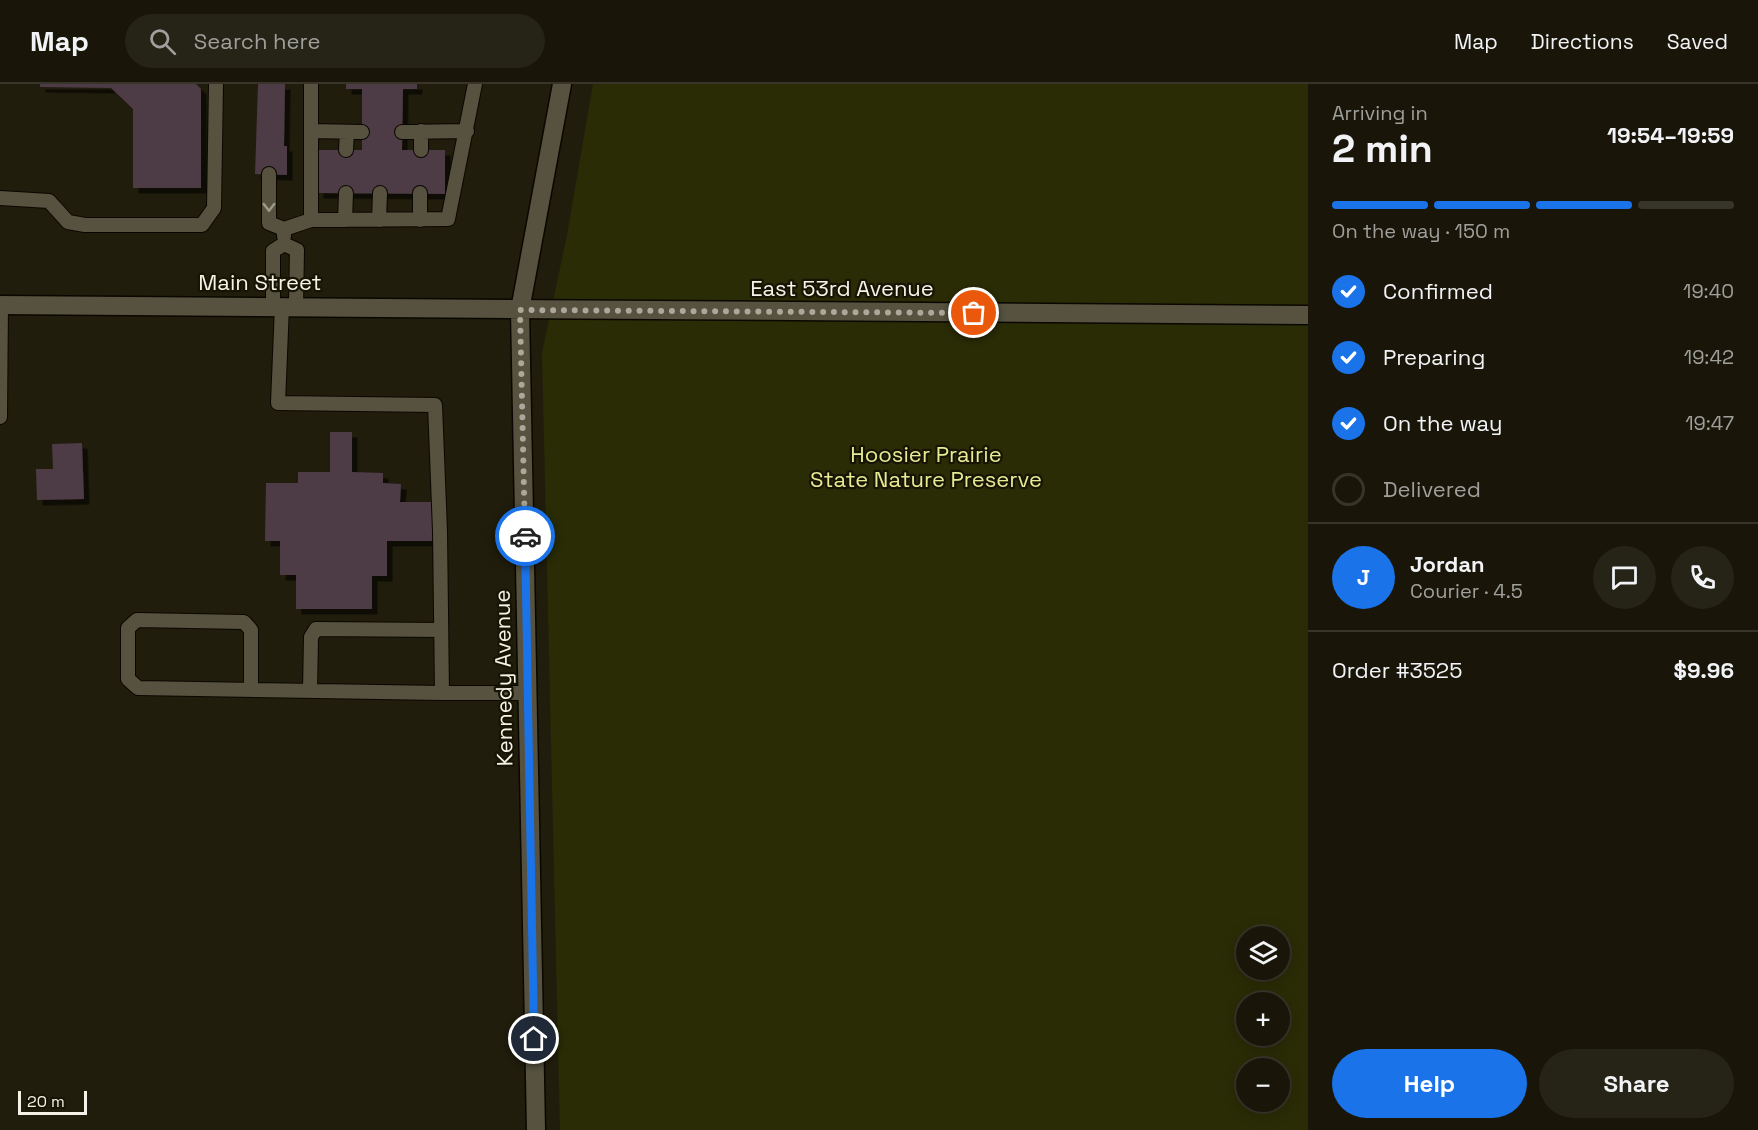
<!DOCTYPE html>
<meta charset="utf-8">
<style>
:root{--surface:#191609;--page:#262317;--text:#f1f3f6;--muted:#9f9f9c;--line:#37352a;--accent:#1a73e8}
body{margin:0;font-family:"Space Grotesk",sans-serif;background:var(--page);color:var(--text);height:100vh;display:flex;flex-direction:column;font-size:22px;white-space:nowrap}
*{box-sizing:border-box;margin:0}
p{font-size:20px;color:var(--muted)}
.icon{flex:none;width:33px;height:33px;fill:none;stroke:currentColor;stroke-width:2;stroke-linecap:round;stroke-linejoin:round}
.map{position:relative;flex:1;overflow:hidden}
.panel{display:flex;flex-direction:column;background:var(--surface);width:450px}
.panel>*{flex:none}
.fabs{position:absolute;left:1236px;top:842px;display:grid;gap:12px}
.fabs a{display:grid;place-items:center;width:54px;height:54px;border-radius:50%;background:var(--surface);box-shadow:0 3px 15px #0003,0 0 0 2px var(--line);font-size:30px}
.scale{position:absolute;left:18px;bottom:15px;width:69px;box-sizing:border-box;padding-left:6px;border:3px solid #f5f3e8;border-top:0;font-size:16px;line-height:21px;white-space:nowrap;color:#f5f3e8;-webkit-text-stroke:4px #171404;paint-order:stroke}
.pin{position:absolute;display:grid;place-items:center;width:51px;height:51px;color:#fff;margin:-26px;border:3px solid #fff;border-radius:50%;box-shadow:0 2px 6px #0007}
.courier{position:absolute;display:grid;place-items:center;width:60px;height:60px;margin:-30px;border:4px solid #1a73e8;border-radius:50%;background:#fff;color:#222;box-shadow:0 2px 8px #0007}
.overview em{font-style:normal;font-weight:600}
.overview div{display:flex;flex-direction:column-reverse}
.overview{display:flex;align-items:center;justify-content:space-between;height:102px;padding:0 24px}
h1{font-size:39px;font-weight:600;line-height:45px}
.bar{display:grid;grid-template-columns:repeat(4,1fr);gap:9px 6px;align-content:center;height:72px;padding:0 24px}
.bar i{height:8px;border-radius:4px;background:var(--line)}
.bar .on{background:var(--accent)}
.bar p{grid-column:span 4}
.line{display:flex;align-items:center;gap:15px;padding:0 24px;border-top:2px solid var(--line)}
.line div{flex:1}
.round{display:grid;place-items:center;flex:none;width:63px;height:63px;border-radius:32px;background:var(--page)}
ol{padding:0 24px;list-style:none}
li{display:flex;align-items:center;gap:18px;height:66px}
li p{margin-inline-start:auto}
li .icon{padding:6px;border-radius:50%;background:var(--accent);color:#fff;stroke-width:4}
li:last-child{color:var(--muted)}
li i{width:33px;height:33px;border:3px solid var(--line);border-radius:50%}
.action{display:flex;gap:12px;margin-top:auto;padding:12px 24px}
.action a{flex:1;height:69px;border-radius:36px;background:var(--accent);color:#fff;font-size:24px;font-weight:600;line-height:69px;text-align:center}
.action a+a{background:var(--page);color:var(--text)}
header{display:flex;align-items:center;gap:36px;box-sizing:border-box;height:84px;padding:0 30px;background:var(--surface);border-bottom:2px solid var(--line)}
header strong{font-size:28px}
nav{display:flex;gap:33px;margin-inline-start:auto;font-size:21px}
.search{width:420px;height:54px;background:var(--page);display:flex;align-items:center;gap:15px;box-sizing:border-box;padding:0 21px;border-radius:33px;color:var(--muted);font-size:22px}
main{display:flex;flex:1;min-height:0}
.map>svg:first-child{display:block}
.green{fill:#2a2c06;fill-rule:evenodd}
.building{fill:#4d3b45;filter:url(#shadow)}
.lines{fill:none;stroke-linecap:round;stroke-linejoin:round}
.service-casing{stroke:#0a0700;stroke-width:16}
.tertiary-casing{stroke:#0a0700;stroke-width:21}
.service{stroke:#56523f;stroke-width:14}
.tertiary{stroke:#56523f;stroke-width:18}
.oneway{stroke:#9e9a8b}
.done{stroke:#aba89b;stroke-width:6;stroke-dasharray:0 10.8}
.route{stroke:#1a73e8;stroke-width:8}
.labels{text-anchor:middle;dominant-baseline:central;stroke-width:4.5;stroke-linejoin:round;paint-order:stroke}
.street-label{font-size:22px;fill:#f5f3e8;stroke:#171404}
.park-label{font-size:22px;fill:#e4eb93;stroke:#171404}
</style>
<header>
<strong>Map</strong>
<div class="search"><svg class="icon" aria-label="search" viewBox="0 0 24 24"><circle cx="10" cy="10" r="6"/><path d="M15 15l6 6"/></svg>Search here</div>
<nav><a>Map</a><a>Directions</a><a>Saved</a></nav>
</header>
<main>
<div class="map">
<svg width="1308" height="1046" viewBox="0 0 1308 1046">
<defs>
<filter id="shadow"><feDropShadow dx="5.5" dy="5.5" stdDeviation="0" flood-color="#0009"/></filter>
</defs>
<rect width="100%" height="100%" fill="#211d0c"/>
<path class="green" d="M593,0H1308V1046H560L542,269L567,151ZM1246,852H1280V885H1246ZM1246,918H1280V951H1246ZM1246,984H1280V1017H1246Z"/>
<path class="building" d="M40,0H196L201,5V104H133V25L111,4L40,3Z
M258,0H285L284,62H287V91L255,90Z
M346,0H417V5H403L402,66H445V110L318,109V66H362V5H346Z
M330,348H352V388L383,389V399L401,400L400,418H433V457H387V492H372V525H296V491H280V457H265L266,399H298V388H330Z
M82,359L84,415L37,416L36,385H53L52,360Z"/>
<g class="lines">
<defs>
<path id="service" d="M311,0V136L448,135L475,0
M311,47L362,48
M421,47V66
M402,48L467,47
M346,66L347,48
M269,90V139L284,145
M0,114L49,117L68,138L85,141H202L214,124L216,0
M345,136L346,109
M379,136L380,109
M420,136V109
M284,152V145L311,136
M284,160L297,166L296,222
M273,222V167L284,160
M0,333L1,221
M251,606V546L244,538L137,536L128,544V595L138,604L442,609L440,447L435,321L278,319L282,222
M310,607L311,553L316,545L441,546
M442,609H528"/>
<path id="tertiary" d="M0,221L1308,231
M536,1046L520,226L562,0"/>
</defs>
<use href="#service" class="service-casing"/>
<use href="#tertiary" class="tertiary-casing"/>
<use href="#service" class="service"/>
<use href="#tertiary" class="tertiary"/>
</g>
<defs><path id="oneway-chevron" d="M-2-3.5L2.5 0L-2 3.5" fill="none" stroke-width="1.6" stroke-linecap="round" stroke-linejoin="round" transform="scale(1.5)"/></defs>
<use class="oneway" href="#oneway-chevron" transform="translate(269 123) rotate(90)"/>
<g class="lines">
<path class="done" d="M525,452L520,226L974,229"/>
<path class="route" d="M525,452L534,955"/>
</g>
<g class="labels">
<g class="street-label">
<text x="260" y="198">Main Street</text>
<text x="842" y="204">East 53rd Avenue</text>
<text transform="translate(503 594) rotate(-91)">Kennedy Avenue</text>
</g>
<g class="park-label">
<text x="926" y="370">Hoosier Prairie<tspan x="926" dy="25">State Nature Preserve</tspan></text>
</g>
</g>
</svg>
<div class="fabs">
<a><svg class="icon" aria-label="layers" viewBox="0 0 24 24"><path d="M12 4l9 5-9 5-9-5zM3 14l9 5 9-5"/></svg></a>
<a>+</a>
<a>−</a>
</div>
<div class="scale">20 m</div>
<div class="pin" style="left:974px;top:229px;background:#ea580c"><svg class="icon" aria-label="bag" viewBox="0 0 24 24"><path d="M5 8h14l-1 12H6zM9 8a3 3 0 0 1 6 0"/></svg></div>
<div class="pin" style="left:534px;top:955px;background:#1f2937"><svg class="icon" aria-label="home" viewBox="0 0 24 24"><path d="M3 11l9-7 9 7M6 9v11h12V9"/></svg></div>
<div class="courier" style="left:525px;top:452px"><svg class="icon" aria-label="car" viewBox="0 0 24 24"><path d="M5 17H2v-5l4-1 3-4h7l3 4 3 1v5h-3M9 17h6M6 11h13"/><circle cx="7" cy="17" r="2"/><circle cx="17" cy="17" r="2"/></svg></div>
</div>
<section class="panel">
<div class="overview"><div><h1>2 min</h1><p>Arriving in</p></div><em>19:54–19:59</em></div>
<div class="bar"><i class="on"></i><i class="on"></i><i class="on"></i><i></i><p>On the way · 150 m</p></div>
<ol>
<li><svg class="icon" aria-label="check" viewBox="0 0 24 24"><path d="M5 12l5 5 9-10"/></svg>Confirmed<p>19:40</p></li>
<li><svg class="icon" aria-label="check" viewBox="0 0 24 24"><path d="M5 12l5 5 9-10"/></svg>Preparing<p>19:42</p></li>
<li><svg class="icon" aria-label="check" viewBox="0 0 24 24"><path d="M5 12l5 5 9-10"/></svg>On the way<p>19:47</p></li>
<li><i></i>Delivered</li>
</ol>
<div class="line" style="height:108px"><b class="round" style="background:var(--accent);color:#fff">J</b><div><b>Jordan</b><p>Courier · 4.5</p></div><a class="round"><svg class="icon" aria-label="chat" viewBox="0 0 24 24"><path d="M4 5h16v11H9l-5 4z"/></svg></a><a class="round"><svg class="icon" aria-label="phone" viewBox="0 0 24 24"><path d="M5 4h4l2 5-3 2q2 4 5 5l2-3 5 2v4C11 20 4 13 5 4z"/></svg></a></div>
<div class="line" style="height:78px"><div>Order #3525</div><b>$9.96</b></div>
<div class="action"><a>Help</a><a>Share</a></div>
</section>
</main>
